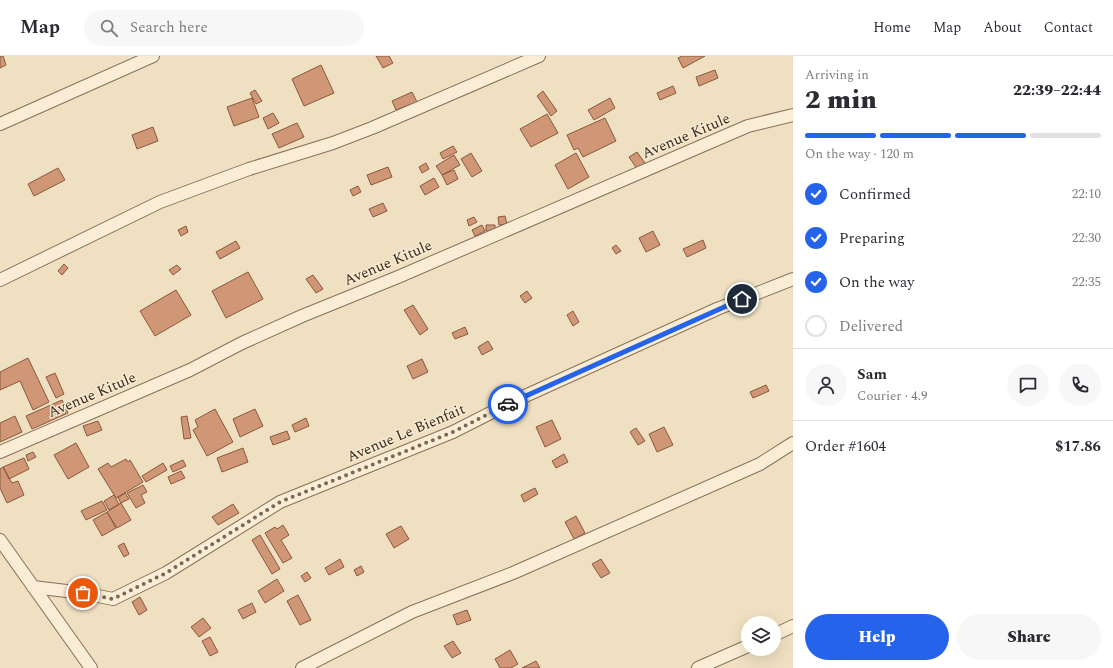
<!DOCTYPE html>
<meta charset="utf-8">
<style>
:root{--surface:#fff;--page:#f7f7f7;--text:#2b2b33;--muted:#7c7c81;--line:#e1e1e2;--accent:#2563eb}
body{margin:0;font-family:Spectral,serif;background:var(--page);color:var(--text);height:100vh;display:flex;flex-direction:column;font-size:15px;white-space:nowrap}
*{box-sizing:border-box;margin:0}
p{font-size:13px;color:var(--muted)}
.icon{flex:none;width:22px;height:22px;fill:none;stroke:currentColor;stroke-width:2;stroke-linecap:round;stroke-linejoin:round}
.map{position:relative;flex:1;overflow:hidden}
.panel{display:flex;flex-direction:column;background:var(--surface);width:320px}
.panel>*{flex:none}
.tools{position:absolute;left:741px;top:560px;display:grid;gap:8px}
.tools a{display:grid;place-items:center;width:40px;height:40px;border-radius:50%;background:var(--surface);box-shadow:0 4px 16px #0002;font-size:20px}
.pin{position:absolute;display:grid;place-items:center;width:34px;height:34px;color:#fff;margin:-17px;border:2px solid #fff;border-radius:50%;box-shadow:0 1px 4px #0007}
.courier{position:absolute;display:grid;place-items:center;width:40px;height:40px;margin:-20px;border:3px solid #2563eb;border-radius:50%;background:#fff;color:#222;box-shadow:0 1px 5px #0007}
.overview em{font-style:normal;font-weight:800}
.overview div{display:flex;flex-direction:column-reverse}
.overview{display:flex;align-items:center;justify-content:space-between;height:68px;padding:0 12px}
h1{font-size:26px;font-weight:800;line-height:30px}
.bar{display:grid;grid-template-columns:repeat(4,1fr);gap:6px 4px;align-content:center;height:48px;padding:0 12px}
.bar i{height:5px;border-radius:3px;background:var(--line)}
.bar .current{background:var(--accent)}
.bar p{grid-column:span 4}
.line{display:flex;align-items:center;gap:10px;padding:0 12px;border-top:1px solid var(--line)}
.line div{flex:1}
.round{display:grid;place-items:center;flex:none;width:42px;height:42px;border-radius:21px;background:var(--page)}
ol{padding:0 12px;list-style:none}
li{display:flex;align-items:center;gap:12px;height:44px}
li p{margin-inline-start:auto}
li .icon{padding:4px;border-radius:50%;background:var(--accent);color:#fff;stroke-width:4}
li:last-child{color:var(--muted)}
li i{width:22px;height:22px;border:2px solid var(--line);border-radius:50%}
.action{display:flex;gap:8px;margin-top:auto;padding:8px 12px}
.action a{flex:1;height:46px;border-radius:24px;background:var(--accent);color:#fff;font-size:16px;font-weight:800;line-height:46px;text-align:center}
.action a+a{background:var(--page);color:var(--text)}
header{display:flex;align-items:center;gap:24px;box-sizing:border-box;height:56px;padding:0 20px;background:var(--surface);border-bottom:1px solid var(--line)}
header strong{font-size:19px}
nav{display:flex;gap:22px;margin-inline-start:auto;font-size:14px}
.search{width:280px;height:36px;background:var(--page);display:flex;align-items:center;gap:10px;box-sizing:border-box;padding:0 14px;border-radius:22px;color:var(--muted);font-size:15px}
main{display:flex;flex:1;min-height:0}
.map>svg:first-child{display:block}
.building{fill:#cf9776;stroke:#8a583d}
.lines{fill:none;stroke-linecap:round;stroke-linejoin:round}
.street-casing{stroke:#8a7058;stroke-width:14}
.street{stroke:#faedd5;stroke-width:12}
.done{stroke:#796956;stroke-width:4;stroke-dasharray:0 7.2}
.route{stroke:#2563eb;stroke-width:5}
.labels{text-anchor:middle;dominant-baseline:central;stroke-width:3;stroke-linejoin:round;paint-order:stroke}
.street-label{font-size:15px;fill:#39291d;stroke:#f7ead1}
</style>
<header>
<strong>Map</strong>
<div class="search"><svg class="icon" aria-label="search" viewBox="0 0 24 24"><circle cx="10" cy="10" r="6"/><path d="M15 15l6 6"/></svg>Search here</div>
<nav><a>Home</a><a>Map</a><a>About</a><a>Contact</a></nav>
</header>
<main>
<div class="map">
<svg width="793" height="612" viewBox="0 0 793 612">
<rect width="100%" height="100%" fill="#efe0c1"/>
<path class="building" d="M0,0H3L6,9L0,12Z
M376,0H389L393,7L383,12Z
M682,0H705L683,12L678,2Z
M321,9L334,37L304,50L292,23Z
M715,14L718,22L699,30L696,21Z
M673,30L676,37L660,44L657,37Z
M255,34L262,45L256,48L250,37Z
M543,35L557,55L551,60L537,40Z
M412,36L417,46L396,54L392,45Z
M252,42L259,61L234,70L227,51Z
M610,42L615,52L594,64L588,54Z
M273,57L279,67L268,73L263,62Z
M547,58L558,77L531,91L520,73Z
M605,62L616,85L583,101L578,92L574,94L567,79Z
M297,67L304,81L279,92L272,78Z
M153,71L158,85L137,93L132,79Z
M453,90L457,96L443,103L440,97Z
M637,96L645,107L637,113L629,101Z
M471,97L482,115L472,121L461,103Z
M576,97L589,121L568,133L555,109Z
M454,99L460,109L442,119L436,110Z
M426,107L429,113L422,117L419,111Z
M388,111L392,121L371,129L367,119Z
M58,112L65,124L34,140L28,128Z
M454,114L458,123L447,129L442,119Z
M434,122L439,131L425,139L420,130Z
M358,130L361,136L353,140L350,134Z
M383,147L387,155L373,161L369,153Z
M505,160L507,168L499,169L498,161Z
M474,161L477,166L469,170L467,164Z
M482,169L485,175L475,180L472,174Z
M486,169H495V175H486Z
M186,170L188,176L181,180L178,174Z
M653,175L660,189L646,196L639,182Z
M703,184L706,192L687,201L683,193Z
M236,185L240,192L220,203L216,196Z
M616,189L621,195L616,198L612,192Z
M64,208L68,212L62,219L58,215Z
M177,209L181,213L173,219L169,214Z
M248,216L263,243L226,262L212,235Z
M313,219L323,233L316,237L306,223Z
M176,234L191,259L155,280L140,255Z
M527,235L532,242L525,247L520,240Z
M413,249L428,273L420,279L404,254Z
M573,255L579,266L573,270L567,259Z
M465,271L468,278L455,283L452,277Z
M488,285L493,293L482,299L478,291Z
M28,302L49,346L33,354L20,325L0,334V316Z
M422,303L428,316L413,323L407,310Z
M55,317L64,338L56,342L46,321Z
M766,329L769,335L753,342L750,336Z
M62,344L68,357L32,373L26,360Z
M215,353L233,386L207,400L193,374L198,371L195,364Z
M255,353L263,370L240,381L233,363Z
M15,360L22,376L0,386V367Z
M187,360L191,382L184,383L181,361Z
M306,362L309,370L295,376L292,369Z
M552,364L561,383L545,391L536,371Z
M98,365L102,374L87,380L83,370Z
M664,371L673,389L657,396L649,378Z
M636,372L645,385L638,389L630,376Z
M287,375L290,383L273,389L270,381Z
M76,387L89,411L68,423L54,399Z
M243,392L248,406L222,416L217,402Z
M33,396L36,401L28,405L26,399Z
M564,398L568,406L556,412L552,405Z
M24,402L29,413L9,423L3,411Z
M126,403L128,406L130,404L143,426L116,442L98,413L108,407L111,411Z
M183,404L186,410L173,416L170,410Z
M163,407L167,414L146,426L142,420Z
M3,411L12,427L18,425L24,439L7,447L0,432V413Z
M181,415L185,422L171,428L168,421Z
M143,429L147,436L141,439L145,447L136,452L127,437Z
M535,432L538,438L524,446L521,439Z
M125,437L129,443L121,447L118,442Z
M114,439L119,448L109,454L104,445Z
M102,445L107,454L86,464L81,455Z
M121,447L131,464L117,472L107,456Z
M233,448L239,457L218,469L212,461Z
M107,456L116,472L102,480L93,464Z
M576,460L585,477L574,483L565,466Z
M283,469L289,479L281,484L292,502L283,507L265,477L275,471L277,473Z
M401,470L409,483L394,492L386,478Z
M260,479L280,513L272,518L252,484Z
M124,487L129,498L124,501L118,490Z
M340,503L344,511L329,519L325,512Z
M601,503L610,517L601,522L592,508Z
M361,510L364,516L357,520L354,514Z
M307,516L311,522L305,526L301,520Z
M277,523L284,535L265,547L258,535Z
M298,539L311,564L300,569L287,545Z
M140,541L147,554L139,559L132,546Z
M252,547L256,556L243,563L238,554Z
M467,554L471,564L457,569L453,559Z
M203,562L211,572L199,581L191,571Z
M210,581L218,596L210,600L202,585Z
M453,585L461,597L452,602L444,590Z
M510,594L518,608L511,612H500L495,603Z
M536,605L540,612H522Z"/>
<g class="lines">
<defs>
<path id="street" d="M0,68L153,0
M0,224L160,146L249,113L333,87L372,72L539,0
M0,396L190,314L242,287L302,260L398,221L748,70L793,59
M0,484L91,612
M33,531L83,537L113,543L166,517L280,446L453,376L514,345L717,253L793,223
M774,579L793,570
M302,612L412,556L513,517L760,408L793,387
M698,612L748,590"/>
</defs>
<use href="#street" class="street-casing"/>
<use href="#street" class="street"/>
</g>
<g class="lines">
<path class="done" d="M83,537L113,543L166,517L280,446L453,376L508,348"/>
<path class="route" d="M508,348L742,243"/>
</g>
<g class="labels">
<g class="street-label">
<text transform="translate(686 80) rotate(-23)">Avenue Kitule</text>
<text transform="translate(388 207) rotate(-23)">Avenue Kitule</text>
<text transform="translate(92 339) rotate(-23)">Avenue Kitule</text>
<text transform="translate(406 377) rotate(-23)">Avenue Le Bienfait</text>
</g>
</g>
</svg>
<div class="tools">
<a><svg class="icon" aria-label="layers" viewBox="0 0 24 24"><path d="M12 4l9 5-9 5-9-5zM3 14l9 5 9-5"/></svg></a>
</div>
<div class="pin" style="left:83px;top:537px;background:#ea580c"><svg class="icon" aria-label="bag" viewBox="0 0 24 24"><path d="M5 8h14l-1 12H6zM9 8a3 3 0 0 1 6 0"/></svg></div>
<div class="pin" style="left:742px;top:243px;background:#1f2937"><svg class="icon" aria-label="home" viewBox="0 0 24 24"><path d="M3 11l9-7 9 7M6 9v11h12V9"/></svg></div>
<div class="courier" style="left:508px;top:348px"><svg class="icon" aria-label="car" viewBox="0 0 24 24"><path d="M5 17H2v-5l4-1 3-4h7l3 4 3 1v5h-3M9 17h6M6 11h13"/><circle cx="7" cy="17" r="2"/><circle cx="17" cy="17" r="2"/></svg></div>
</div>
<section class="panel">
<div class="overview"><div><h1>2 min</h1><p>Arriving in</p></div><em>22:39–22:44</em></div>
<div class="bar"><i class="current"></i><i class="current"></i><i class="current"></i><i></i><p>On the way · 120 m</p></div>
<ol>
<li><svg class="icon" aria-label="check" viewBox="0 0 24 24"><path d="M5 12l5 5 9-10"/></svg>Confirmed<p>22:10</p></li>
<li><svg class="icon" aria-label="check" viewBox="0 0 24 24"><path d="M5 12l5 5 9-10"/></svg>Preparing<p>22:30</p></li>
<li><svg class="icon" aria-label="check" viewBox="0 0 24 24"><path d="M5 12l5 5 9-10"/></svg>On the way<p>22:35</p></li>
<li><i></i>Delivered</li>
</ol>
<div class="line" style="height:72px"><a class="round"><svg class="icon" aria-label="person" viewBox="0 0 24 24"><circle cx="12" cy="8" r="4"/><path d="M4 21q1-7 8-7t8 7"/></svg></a><div><b>Sam</b><p>Courier · 4.9</p></div><a class="round"><svg class="icon" aria-label="chat" viewBox="0 0 24 24"><path d="M4 5h16v11H9l-5 4z"/></svg></a><a class="round"><svg class="icon" aria-label="phone" viewBox="0 0 24 24"><path d="M5 4h4l2 5-3 2q2 4 5 5l2-3 5 2v4C11 20 4 13 5 4z"/></svg></a></div>
<div class="line" style="height:52px"><div>Order #1604</div><b>$17.86</b></div>
<div class="action"><a>Help</a><a>Share</a></div>
</section>
</main>
